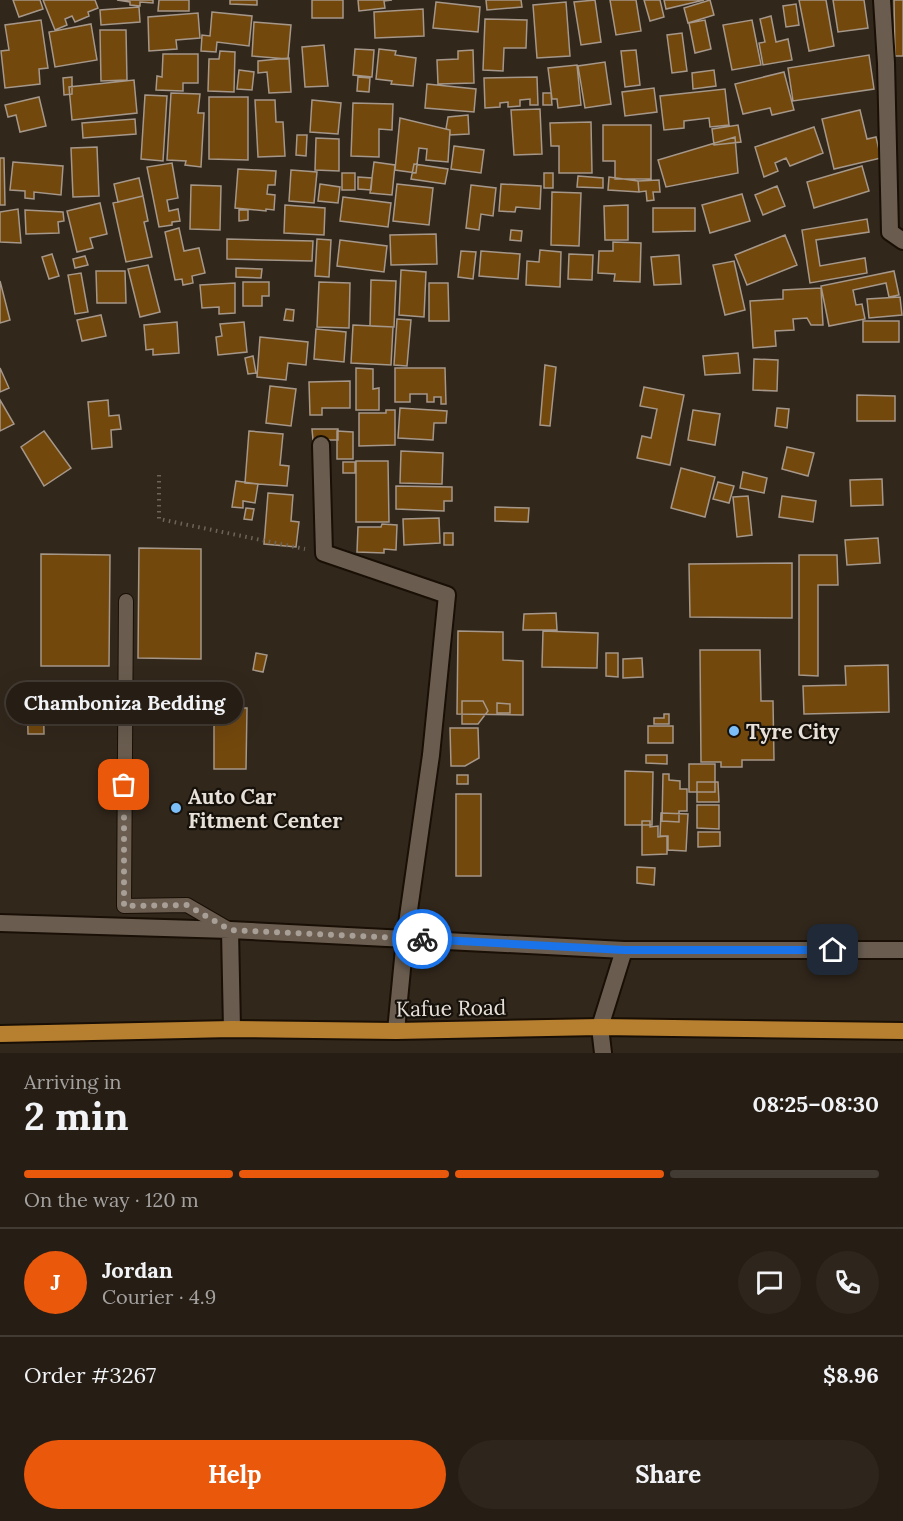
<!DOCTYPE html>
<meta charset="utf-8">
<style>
:root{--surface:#261d14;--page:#2e261d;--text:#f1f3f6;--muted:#a4a2a0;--line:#423b34;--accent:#ea580c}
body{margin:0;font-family:Lora,serif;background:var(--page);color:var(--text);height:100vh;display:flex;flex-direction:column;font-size:22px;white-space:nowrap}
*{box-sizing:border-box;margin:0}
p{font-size:20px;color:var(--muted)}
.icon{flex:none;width:33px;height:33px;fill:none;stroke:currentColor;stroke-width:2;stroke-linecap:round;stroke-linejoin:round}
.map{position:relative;height:1053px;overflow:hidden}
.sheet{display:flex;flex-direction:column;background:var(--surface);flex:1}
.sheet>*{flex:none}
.pin{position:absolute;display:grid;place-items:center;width:51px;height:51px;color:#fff;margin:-26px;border-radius:12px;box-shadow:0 3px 9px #0006}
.courier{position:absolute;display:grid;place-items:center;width:60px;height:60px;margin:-30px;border:4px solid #1a73e8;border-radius:50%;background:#fff;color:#222;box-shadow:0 2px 8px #0007}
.bubble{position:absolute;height:42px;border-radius:21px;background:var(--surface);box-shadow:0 6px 24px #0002,0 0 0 2px var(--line);font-size:20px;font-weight:800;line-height:42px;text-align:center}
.headline em{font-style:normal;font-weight:800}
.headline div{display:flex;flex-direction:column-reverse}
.headline{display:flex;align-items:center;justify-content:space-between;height:102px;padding:0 24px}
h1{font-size:39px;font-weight:800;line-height:45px}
.bar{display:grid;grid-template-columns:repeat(4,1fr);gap:9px 6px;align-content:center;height:72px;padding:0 24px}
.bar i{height:8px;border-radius:4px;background:var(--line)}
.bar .on{background:var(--accent)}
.bar p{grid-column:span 4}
.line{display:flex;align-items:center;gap:15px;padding:0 24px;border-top:2px solid var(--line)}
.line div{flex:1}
.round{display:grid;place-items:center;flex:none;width:63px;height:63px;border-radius:32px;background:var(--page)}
.cta{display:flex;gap:12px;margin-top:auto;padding:12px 24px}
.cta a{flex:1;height:69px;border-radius:36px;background:var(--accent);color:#fff;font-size:24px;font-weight:800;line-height:69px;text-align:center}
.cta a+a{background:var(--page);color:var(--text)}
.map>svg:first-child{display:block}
.building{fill:#73480d;stroke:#a59789;stroke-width:1.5}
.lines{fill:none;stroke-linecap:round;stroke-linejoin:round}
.service-casing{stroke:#190f05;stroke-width:16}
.minor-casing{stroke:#190f05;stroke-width:20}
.primary-casing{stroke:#190f05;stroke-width:20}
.path{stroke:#6e655a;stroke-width:4;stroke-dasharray:1.5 4.5;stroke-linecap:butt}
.service{stroke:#6a5d50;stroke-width:14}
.minor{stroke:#6a5d50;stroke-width:16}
.primary{stroke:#b77f30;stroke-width:16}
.done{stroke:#a89f96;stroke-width:6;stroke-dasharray:0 10.8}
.route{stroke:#1a73e8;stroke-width:8}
.poi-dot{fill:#7bbef8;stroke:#16110b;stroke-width:2}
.labels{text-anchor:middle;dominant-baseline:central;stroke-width:4.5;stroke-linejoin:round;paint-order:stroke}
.poi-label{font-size:21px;font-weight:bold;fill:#e7e0d8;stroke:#16110b;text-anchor:start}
.street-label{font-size:21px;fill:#e7e0d8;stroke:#16110b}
</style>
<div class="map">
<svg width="903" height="1053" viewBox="0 0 903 1053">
<rect width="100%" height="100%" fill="#32271b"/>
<path class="building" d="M13,0H40L43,9L19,17Z
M43,0H95L98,8L88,12L89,16L75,22L72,16L65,19L67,25L55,30Z
M117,0H153V3L140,2V6L130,5V2Z
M159,0H189V11H158Z
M230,0H257V5L230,4Z
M312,0H343V18H312Z
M358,0H392L384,1L385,8L359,11Z
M486,0H521L522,7L487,10Z
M595,0L601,42L581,45L574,2Z
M610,0H636L641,31L616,35Z
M644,0H660L664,17L650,21Z
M664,0H704L666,9Z
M710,0L714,15L688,23L684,8Z
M799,0H826L834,46L809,51Z
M833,0H864L868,28L838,32Z
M894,0H903V56H895Z
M436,2L480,7L478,32L433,28Z
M566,2L570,56L537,58L533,5Z
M796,4L799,25L786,27L783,6Z
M139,7L140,22L101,25L100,10Z
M423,9L424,36L375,38L374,12Z
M212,12L252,16L249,46L217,42L216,52L201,51L202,35L210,36Z
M198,13L200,38L176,40L177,49L149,51L148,17Z
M771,16L776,42L788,39L792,60L763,65L759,43L765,42L760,19Z
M485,19L527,20L526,48H504L503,71L483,70Z
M41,20L48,68L39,69L40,84L5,88L1,51L9,50L5,25Z
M705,20L711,49L695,53L689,23Z
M752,20L761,65L732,70L723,25Z
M254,22L291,25L288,59L252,56Z
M91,24L97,60L55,67L49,32Z
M100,30H126L127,80L101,81Z
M682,33L687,71L672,73L667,35Z
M324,45L328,86L305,87L302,47Z
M355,49L374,50L372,77L353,75Z
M379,49L396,51L395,55L416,58L413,86L391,84L392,81L376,79Z
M473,50L474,83L438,84L437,60L458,59V51Z
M636,50L640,85L625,87L621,51Z
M220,51L235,52L234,92L208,91L209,59H219Z
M163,54H198V83H183V91L156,90L157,76L162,77Z
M869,55L874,89L793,101L788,68Z
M289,58L291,92L269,93L267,72L258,73V61Z
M605,62L611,104L585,108L578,66Z
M577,65L581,105L558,108L557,99H552L548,68Z
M239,70L254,72L252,90L237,89Z
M714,70L716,86L693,89L692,73Z
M784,72L794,110L772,115L770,108L743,114L735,84Z
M72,77V94L64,95L63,78Z
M358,77L370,78L369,92L357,91Z
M537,77L538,105H530V99L520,100V106L508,107V102L500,103V107L485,108L484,78Z
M134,80L137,113L72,120L69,87Z
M427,84L476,89L474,112L425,108Z
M654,88L657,112L625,116L622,92Z
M725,89L729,125L710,127L709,118L684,121V128L664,130L660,96Z
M171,93L200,94L198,113H204L201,167L185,165L186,161L167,160Z
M543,93H551L552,105H543Z
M145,95L167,96L163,161L141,159Z
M39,97L46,126L20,132L16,115L8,117L5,105Z
M209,97H248V160L209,159Z
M255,100H275L276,122H283L285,156L258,157Z
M312,100L341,103L338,134L310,132Z
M353,103L393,104L392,130L379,129V157L351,156Z
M540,109L542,154L514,155L511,110Z
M860,110L867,139L876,137L881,158L834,169L822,119Z
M468,115L469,134L450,135V130L446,129L448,117Z
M400,118L450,130L448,162L426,160L427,149L419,148L416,173L395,170Z
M135,119L136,134L83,138L82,123Z
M591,122L592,173H559V146H551L550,123Z
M603,125H651V179H615V161H603Z
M738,125L741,142L714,145L712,129Z
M814,127L823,153L790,166L786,158L775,163L778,171L764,177L755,147Z
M297,135H307L306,156L296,155Z
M735,137L738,173L666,187L658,160Z
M316,138L339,139V171L315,170Z
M454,146L484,150L481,173L451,169Z
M97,147L99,196L73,197L71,148Z
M0,158H4L5,205H0Z
M13,162L63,166L61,195L34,192V199L25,198V191L10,190Z
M374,162L395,165L392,195L370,193Z
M172,163L178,198L167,200L169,211L178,209L180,221L172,222V225L159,227L147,167Z
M414,164L448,169L445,184L411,179Z
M862,166L869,191L814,208L807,182Z
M238,169L276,171L275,185H268L267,194L275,195L274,210L266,209V211L235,208Z
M291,170L317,172L314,203L289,201Z
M342,173H355V190H342Z
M544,173H553V188H544Z
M578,176L603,178V188L577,187Z
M358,177L372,178L371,190L358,189Z
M609,177L638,181L639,192L608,190Z
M139,178L143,196L118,202L114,184Z
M659,180L660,192H653L654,200L647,201L646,191L639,192L638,181Z
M320,184L340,187L338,203L318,201Z
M397,184L433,188L429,225L393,221Z
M501,184L541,186L540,209L516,207L515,212L499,211Z
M191,185L221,186L220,230L190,229Z
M471,185L496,188L493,216L481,214L479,230L466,228Z
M777,186L785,206L763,215L755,195Z
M552,192L581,193L579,246L551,245Z
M742,194L750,221L710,233L702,205Z
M143,196L148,221L144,222L152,257L126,262L113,203Z
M343,197L391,203L388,227L340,221Z
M100,203L107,234L90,238L93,248L77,252L67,211Z
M285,205L325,208L324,235L284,233Z
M628,205V240H605L604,206Z
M653,208H695V231L653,232Z
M18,209L21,243L0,242V212Z
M25,210L63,212L64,221L58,222L59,233L26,234Z
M239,210H248V220L239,221Z
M867,219L869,232L816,240L820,266L865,258L867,273L810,283L802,230Z
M179,228L184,251L199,248L205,273L192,276L193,283L183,285L182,279L175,280L165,232Z
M511,230L522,231L521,241L510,240Z
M436,234L437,264L391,265L390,235Z
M785,235L797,265L747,285L735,255Z
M227,239L313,241L312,261L227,259Z
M317,239L331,240L329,277L315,276Z
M340,240L387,246L384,272L337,266Z
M613,242L641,243L640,282L614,281L615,274L598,273L599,251H613Z
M540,250L561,252L560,287L526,285L527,261L539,262Z
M461,251L476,252L473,279L458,277Z
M481,251L520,254L518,279L479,276Z
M52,254L59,276L49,279L42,257Z
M569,254L593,255L592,280L568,279Z
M679,255L681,284L654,285L651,257Z
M85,256L88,265L75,268L73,259Z
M734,261L745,310L725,315L713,265Z
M148,265L160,312L140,317L128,269Z
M236,268L262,269L261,278L236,277Z
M401,270L426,272L424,317L399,315Z
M96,271H125L126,303H97Z
M894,271L899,295L889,297L886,283L853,290L856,305L862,304L865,319L829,326L821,286Z
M81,273L88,312L75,314L68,275Z
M371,280L396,281L394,327L370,326Z
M0,281L10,320L0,323Z
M243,282H269V296H262V306H243Z
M319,282L350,283L349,328L317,327Z
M235,283V313L219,314V307L202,308L200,285Z
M429,283H448L449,321H429Z
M821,288L823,325H811L807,318L793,319L794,330L775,331L776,346L753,348L750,301L783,299V290Z
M900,297L902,315L869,318L867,299Z
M286,309L294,310L293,321L284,320Z
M101,315L106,336L82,341L77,320Z
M397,319L411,320L407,366L394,365Z
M863,321H899V342H863Z
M177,322L179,353L153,355V349L146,350L144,325Z
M244,322L247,352L218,355L216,337L222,336L220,324Z
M353,325L393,327L391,365L351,363Z
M316,329L346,332L344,362L314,359Z
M260,337L308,342L306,365L288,363L286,380L257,377Z
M738,353L740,373L705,375L703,356Z
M253,356L256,373L248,374L245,358Z
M754,359L778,360L777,391L753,390Z
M545,365L556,367L550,426L540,425Z
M0,368L9,388L0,392Z
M356,368L373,369V389L379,388V410H356Z
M395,368H445L446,404H441V397H434V402H427V394H410V402H395Z
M350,381V408H322V415H310L309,382Z
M270,386L296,389L291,426L266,423Z
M644,387L684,395L670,465L637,458L642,436L651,438L657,409L640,406Z
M857,395L895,396V421H857Z
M0,400L14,424L0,431Z
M108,400L109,416L119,415L121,429L111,430L112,447L92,449L88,402Z
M400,408L447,411L446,423H434L433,440L398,438Z
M777,408L789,409L787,428L775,426Z
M386,410H395V445L359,446V413H386Z
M693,410L720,414L715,445L688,440Z
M312,429H338V440H313Z
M44,431L71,468L44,486L21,447Z
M249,431L283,434L280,465L289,466L287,486L245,483Z
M337,431L353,432V459H337Z
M787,447L814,453L808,476L782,469Z
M401,451L443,453L442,484L400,483Z
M356,461H388L389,522H356Z
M343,462H355V473H343Z
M681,468L715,477L705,517L671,508Z
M743,472L767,478L764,493L740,488Z
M882,479L883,505L851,506L850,480Z
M236,481L258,484L255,503L243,501V508L232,507Z
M718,482L734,486L729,503L713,499Z
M396,486L452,487V501H444V511L396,509Z
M268,493L293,495L291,521L299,522L296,547L264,544Z
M748,496L752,535L737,537L733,497Z
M782,496L816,501L813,522L779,517Z
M495,507L529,508L528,522L495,521Z
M246,508L254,509L252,520L244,519Z
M439,518L440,543L404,545L403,519Z
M382,524L397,525L396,550L384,549V553L357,552L358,527H381Z
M444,533H453V545H444Z
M878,538L880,563L847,565L845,540Z
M139,548L201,549V659L138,658Z
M41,554L110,555L109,666H41Z
M799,555H837L838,585H818V676L799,675Z
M792,563V618L690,617L689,564Z
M556,613L557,630H523L524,614Z
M458,631L503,632V660L523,661V715L457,714Z
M543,631L598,633L597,668L542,667Z
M700,650H760L761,701H773L774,760H742V767H721V762H701Z
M256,653L267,655L263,672L253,670Z
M606,653H618V677L606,676Z
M642,658L643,677L623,678V659Z
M888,665L889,712L804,714L803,686L846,685L845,666Z
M43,683L44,734H28L27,688Z
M462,701H483L488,711L478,724H462Z
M497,703L510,704V713H497Z
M214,708H247L246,769H214Z
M664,714H669V724H654V718H664Z
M648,726H673V743H648Z
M450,728H478L479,758L465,766H451Z
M646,755H667V764L646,763Z
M689,764H715V792H689Z
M625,771L653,772L652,825H625Z
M663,774H669V780L680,781V789H687V811H679V822L662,821Z
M457,775H468V784H457Z
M697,782H718L719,802H697Z
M456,794H481V876H456Z
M697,805H719V829L697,828Z
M661,813L688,814L686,851L668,850V836H660Z
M642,821H650V827L658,826V837L667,836V854L642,855Z
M698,832H720V846L698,847Z
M637,867L655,868L654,885L637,883Z"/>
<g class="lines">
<defs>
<path id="service" d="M126,601L124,906L187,905L230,930"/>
<path id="minor" d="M882,0L886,63L890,232L903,241
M321,445L324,553L447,595L431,755L405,938L396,1031
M0,923L230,930L624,950
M230,930L232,1029
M603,1053L600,1027L624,950H903"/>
<path id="primary" d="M0,1034L232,1029L396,1031L600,1027L903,1031"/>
</defs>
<use href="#service" class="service-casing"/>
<use href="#minor" class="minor-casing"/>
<use href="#primary" class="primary-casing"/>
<path class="path" d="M159,475V519L305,549"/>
<use href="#service" class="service"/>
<use href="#minor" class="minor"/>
<use href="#primary" class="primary"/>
</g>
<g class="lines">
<path class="done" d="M124,785V906L187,905L230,930L422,939"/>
<path class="route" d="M422,939L624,950H833"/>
</g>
<g class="poi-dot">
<circle cx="734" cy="731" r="6"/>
<circle cx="176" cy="808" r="6"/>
</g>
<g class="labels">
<g class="poi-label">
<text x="746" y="731">Tyre City</text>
<text x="188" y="796">Auto Car<tspan x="188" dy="24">Fitment Center</tspan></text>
</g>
<g class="street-label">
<text transform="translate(451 1008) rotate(-1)">Kafue Road</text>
</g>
</g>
</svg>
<div class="pin" style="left:124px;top:785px;background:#ea580c"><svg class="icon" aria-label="bag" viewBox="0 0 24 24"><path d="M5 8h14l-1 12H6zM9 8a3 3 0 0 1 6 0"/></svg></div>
<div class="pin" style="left:833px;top:950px;background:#1f2937"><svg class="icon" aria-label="home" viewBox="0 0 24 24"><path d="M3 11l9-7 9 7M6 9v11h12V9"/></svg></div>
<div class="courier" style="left:422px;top:939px"><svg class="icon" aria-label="bike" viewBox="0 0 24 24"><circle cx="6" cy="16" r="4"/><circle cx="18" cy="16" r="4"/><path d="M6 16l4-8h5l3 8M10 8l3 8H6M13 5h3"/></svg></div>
<div class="bubble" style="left:6px;top:682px;width:237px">Chamboniza Bedding</div>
</div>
<section class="sheet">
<div class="headline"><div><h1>2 min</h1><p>Arriving in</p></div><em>08:25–08:30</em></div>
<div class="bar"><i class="on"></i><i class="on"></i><i class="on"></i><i></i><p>On the way · 120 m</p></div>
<div class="line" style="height:108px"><b class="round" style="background:var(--accent);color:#fff">J</b><div><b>Jordan</b><p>Courier · 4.9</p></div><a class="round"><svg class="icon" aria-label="chat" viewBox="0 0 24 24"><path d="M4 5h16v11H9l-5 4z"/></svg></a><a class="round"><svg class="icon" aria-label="phone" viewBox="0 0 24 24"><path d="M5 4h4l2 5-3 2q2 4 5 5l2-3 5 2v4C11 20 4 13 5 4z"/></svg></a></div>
<div class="line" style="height:78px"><div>Order #3267</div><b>$8.96</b></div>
<div class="cta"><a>Help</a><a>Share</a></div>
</section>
